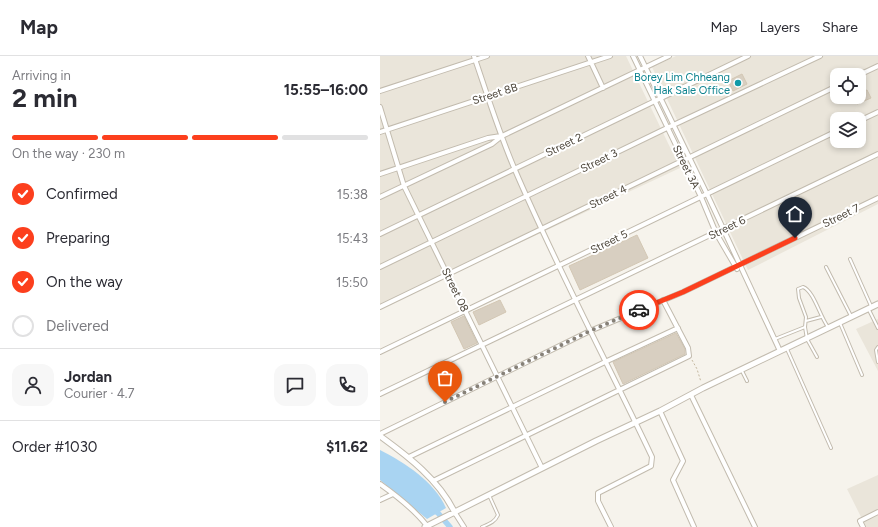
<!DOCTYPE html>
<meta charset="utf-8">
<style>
:root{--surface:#fff;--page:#f7f7f7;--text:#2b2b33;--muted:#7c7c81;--line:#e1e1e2;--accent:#fc3f1d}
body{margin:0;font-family:Figtree,sans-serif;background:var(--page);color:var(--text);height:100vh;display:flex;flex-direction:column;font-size:15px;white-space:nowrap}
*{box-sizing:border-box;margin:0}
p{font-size:13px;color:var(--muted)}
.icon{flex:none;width:22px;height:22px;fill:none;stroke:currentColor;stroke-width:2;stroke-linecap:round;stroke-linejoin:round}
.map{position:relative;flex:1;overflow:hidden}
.details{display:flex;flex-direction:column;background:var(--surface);width:380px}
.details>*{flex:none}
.controls{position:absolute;left:450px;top:12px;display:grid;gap:8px}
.controls a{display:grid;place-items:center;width:36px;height:36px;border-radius:8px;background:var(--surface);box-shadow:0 2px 6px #0003;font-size:20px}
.pin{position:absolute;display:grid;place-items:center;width:34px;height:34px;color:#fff;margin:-41px -17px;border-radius:50% 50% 50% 0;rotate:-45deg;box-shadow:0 0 4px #0007}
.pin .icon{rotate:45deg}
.courier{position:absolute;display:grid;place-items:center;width:40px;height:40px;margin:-20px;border:3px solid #fc3f1d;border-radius:50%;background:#fff;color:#222;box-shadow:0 1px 5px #0007}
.head em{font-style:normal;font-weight:700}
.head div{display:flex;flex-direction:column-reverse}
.head{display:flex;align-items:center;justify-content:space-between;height:68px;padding:0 12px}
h1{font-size:26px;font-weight:700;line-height:30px}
.bar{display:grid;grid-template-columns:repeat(4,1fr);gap:6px 4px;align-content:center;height:48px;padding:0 12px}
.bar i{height:5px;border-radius:3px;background:var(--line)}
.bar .selected{background:var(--accent)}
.bar p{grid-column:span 4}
.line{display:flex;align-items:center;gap:10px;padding:0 12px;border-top:1px solid var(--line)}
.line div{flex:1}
.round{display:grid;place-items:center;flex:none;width:42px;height:42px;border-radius:12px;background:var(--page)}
ol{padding:0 12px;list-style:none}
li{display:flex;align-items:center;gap:12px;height:44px}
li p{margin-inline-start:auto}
li .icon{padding:4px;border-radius:50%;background:var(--accent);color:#fff;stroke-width:4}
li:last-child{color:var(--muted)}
li i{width:22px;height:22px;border:2px solid var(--line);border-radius:50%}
header{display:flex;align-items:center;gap:24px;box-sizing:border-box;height:56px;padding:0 20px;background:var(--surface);border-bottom:1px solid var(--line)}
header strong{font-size:19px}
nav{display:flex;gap:22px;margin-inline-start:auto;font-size:14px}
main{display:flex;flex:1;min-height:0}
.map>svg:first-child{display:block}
.residential{fill:#eae5da;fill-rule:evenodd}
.water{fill:#a9d4f2}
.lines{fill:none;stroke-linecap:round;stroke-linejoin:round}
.canal{stroke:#a9d4f2;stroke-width:5.5}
.building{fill:#d8cfc1;stroke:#d3c7b4}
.service-casing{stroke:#c2bbae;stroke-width:4}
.minor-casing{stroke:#c2bbae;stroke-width:6}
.tertiary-casing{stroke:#c2bbae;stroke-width:7}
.path{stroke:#c4b79f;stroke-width:1;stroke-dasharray:2 2;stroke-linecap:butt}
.service{stroke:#fff;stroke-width:2}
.minor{stroke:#fff;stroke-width:4}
.tertiary{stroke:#fff;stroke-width:5}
.done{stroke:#878178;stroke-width:4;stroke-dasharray:0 7.2}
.route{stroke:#fc3f1d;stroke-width:5}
.culture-dot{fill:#0f9aa8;stroke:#fff;stroke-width:1.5}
.labels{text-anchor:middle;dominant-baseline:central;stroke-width:4;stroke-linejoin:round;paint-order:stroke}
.culture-label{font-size:11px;fill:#0d838f;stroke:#fff;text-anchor:end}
.street-label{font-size:11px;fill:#4b4439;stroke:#fff}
</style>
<header>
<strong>Map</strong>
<nav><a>Map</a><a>Layers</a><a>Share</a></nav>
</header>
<main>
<section class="details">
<div class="head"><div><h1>2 min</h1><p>Arriving in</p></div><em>15:55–16:00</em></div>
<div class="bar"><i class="selected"></i><i class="selected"></i><i class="selected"></i><i></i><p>On the way · 230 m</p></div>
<ol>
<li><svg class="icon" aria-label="check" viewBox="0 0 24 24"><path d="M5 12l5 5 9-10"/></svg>Confirmed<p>15:38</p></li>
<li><svg class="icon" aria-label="check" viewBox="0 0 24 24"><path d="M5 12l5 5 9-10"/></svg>Preparing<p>15:43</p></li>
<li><svg class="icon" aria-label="check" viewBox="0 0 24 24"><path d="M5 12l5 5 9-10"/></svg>On the way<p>15:50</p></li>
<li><i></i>Delivered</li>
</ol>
<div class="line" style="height:72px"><a class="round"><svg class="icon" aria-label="person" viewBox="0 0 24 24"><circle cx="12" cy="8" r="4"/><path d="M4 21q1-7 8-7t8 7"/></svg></a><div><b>Jordan</b><p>Courier · 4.7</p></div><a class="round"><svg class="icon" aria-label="chat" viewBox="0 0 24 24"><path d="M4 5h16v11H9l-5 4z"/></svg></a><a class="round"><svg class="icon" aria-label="phone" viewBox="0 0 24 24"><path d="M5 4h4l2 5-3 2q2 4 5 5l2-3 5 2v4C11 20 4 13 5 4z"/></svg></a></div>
<div class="line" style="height:52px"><div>Order #1030</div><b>$11.62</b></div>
</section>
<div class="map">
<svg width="498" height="471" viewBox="0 0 498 471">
<rect width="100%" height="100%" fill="#f6f3ec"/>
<path class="residential" d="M0,0H246L300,112L0,252Z
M296,0H498V148L368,214L272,11ZM457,19H479V41H457ZM457,63H479V85H457Z
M498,263V315L476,273Z
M498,419V471H486L467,433Z"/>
<path class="water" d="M0,394C25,407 54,425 66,452L47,463L0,424Z"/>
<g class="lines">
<path class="canal" d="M52,453L58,457L70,471"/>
</g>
<path class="building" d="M362,18L367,28L353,35L348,25Z
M487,34L491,42L477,48L475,41H479V37Z
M257,179L268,202L200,234L189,210Z
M120,244L126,256L99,269L93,256Z
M84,260L97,287L84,293L71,266Z
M296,277L305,293V298L243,328L233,306Z"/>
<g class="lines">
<defs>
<path id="service" d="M470,203L491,250
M446,211L471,260
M489,254L498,272
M426,265L441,261
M460,267L482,319
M395,283L425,271
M498,291L496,294L498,306
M407,293L451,392
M437,301L427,283L425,271L426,261L419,242L418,233L423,231C434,235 440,261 448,271
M362,315L367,325
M102,471C109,468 115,466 118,459L109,439"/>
<path id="minor" d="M94,0C107,38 119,77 135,114C177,212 227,306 272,401L271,410L218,437V445L231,471
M208,0L223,32
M253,0L321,141L336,177L357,213
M260,0L327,138L400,295
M479,19L498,10
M0,35L107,0
M0,51L24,130L162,412
M479,65L498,56
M0,76L230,0
M0,118L108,82L121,80
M0,141L112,88L122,80L289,0
M0,178L368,0
M0,211L287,72L440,0
M0,251L457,30
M0,296L457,75
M0,338L498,98
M311,339L375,471
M280,355L303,405L293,424L314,471
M0,378L210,275L303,236L498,142
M29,401L225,306L298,272
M53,425L309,300L308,292L283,244
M0,428C17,440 35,454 48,471
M0,444L13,438
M75,457L84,471
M483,471L480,465L498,456"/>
<path id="tertiary" d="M0,380C29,401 59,424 75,457
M45,471L216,385L280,355L323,332L498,248"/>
</defs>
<use href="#service" class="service-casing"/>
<use href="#minor" class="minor-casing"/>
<use href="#tertiary" class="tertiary-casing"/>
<path class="path" d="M312,304L317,313L321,326"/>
<use href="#service" class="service"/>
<use href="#minor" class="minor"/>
<use href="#tertiary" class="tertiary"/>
</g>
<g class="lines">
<path class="done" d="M65,346L210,275L259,254"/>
<path class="route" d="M259,254L303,236L415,182"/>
</g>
<circle class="culture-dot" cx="358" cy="27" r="4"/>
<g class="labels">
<g class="culture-label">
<text x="350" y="21">Borey Lim Chheang<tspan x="350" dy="13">Hak Sale Office</tspan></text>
</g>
<g class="street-label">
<text transform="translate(115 38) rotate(-18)">Street 8B</text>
<text transform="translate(184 89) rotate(-26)">Street 2</text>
<text transform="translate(219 105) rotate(-26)">Street 3</text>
<text transform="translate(306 111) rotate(64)">Street 3A</text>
<text transform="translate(228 141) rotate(-26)">Street 4</text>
<text transform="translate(461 160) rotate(-26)">Street 7</text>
<text transform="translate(347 172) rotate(-26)">Street 6</text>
<text transform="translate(229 186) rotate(-26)">Street 5</text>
<text transform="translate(75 234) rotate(64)">Street 08</text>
</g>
</g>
</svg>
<div class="controls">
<a><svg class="icon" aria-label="locate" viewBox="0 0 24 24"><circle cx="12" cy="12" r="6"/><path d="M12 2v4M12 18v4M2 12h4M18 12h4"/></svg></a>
<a><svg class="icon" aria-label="layers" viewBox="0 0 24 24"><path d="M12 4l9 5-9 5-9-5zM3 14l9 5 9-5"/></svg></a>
</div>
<div class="pin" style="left:65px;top:346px;background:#ea580c"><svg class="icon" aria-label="bag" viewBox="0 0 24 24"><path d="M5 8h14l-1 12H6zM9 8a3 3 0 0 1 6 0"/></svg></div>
<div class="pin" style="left:415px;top:182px;background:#1f2937"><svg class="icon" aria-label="home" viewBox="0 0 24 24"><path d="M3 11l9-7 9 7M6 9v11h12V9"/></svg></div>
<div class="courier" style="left:259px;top:254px"><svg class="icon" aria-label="car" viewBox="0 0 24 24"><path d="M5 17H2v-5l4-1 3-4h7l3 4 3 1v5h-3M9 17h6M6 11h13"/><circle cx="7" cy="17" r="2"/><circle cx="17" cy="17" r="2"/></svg></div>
</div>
</main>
